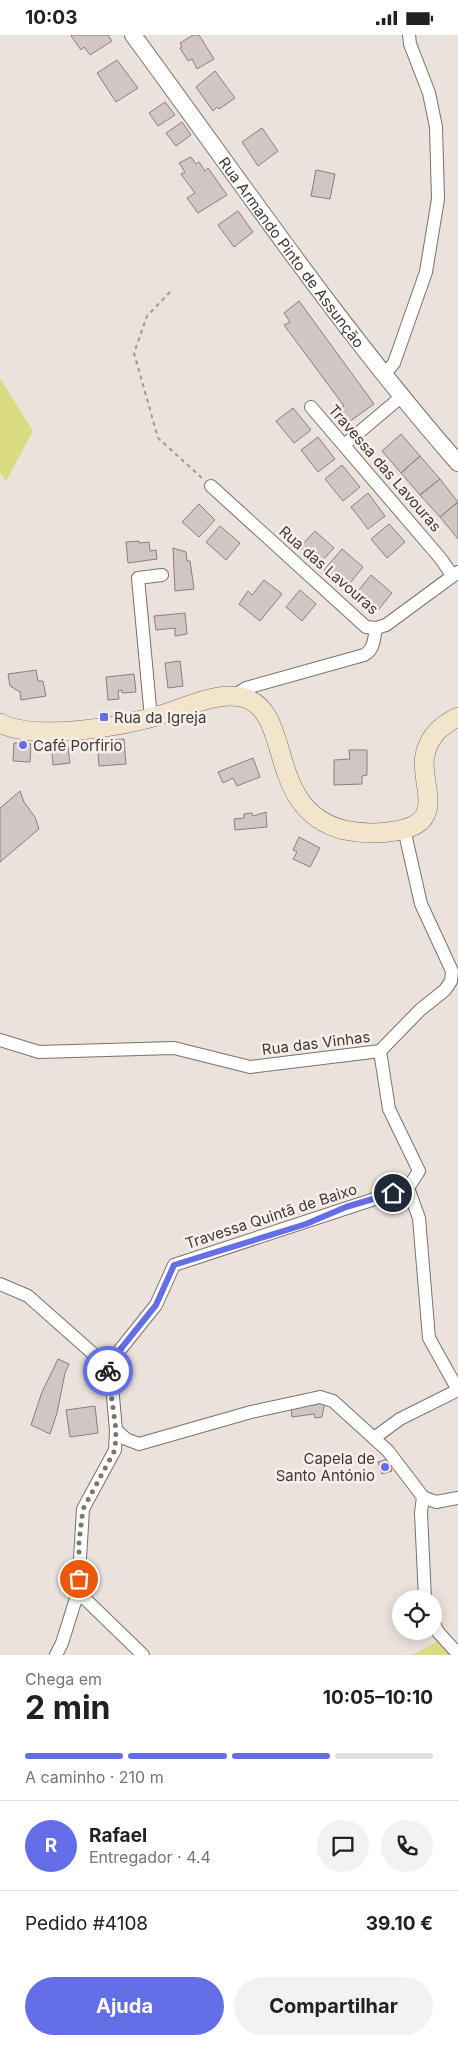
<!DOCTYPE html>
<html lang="pt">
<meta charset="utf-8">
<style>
:root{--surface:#fff;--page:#f2f2f2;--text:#202124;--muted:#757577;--line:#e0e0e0;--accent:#636ee7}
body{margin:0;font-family:Inter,sans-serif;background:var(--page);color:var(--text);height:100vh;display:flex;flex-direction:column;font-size:19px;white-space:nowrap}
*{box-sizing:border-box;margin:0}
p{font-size:16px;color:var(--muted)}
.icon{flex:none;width:28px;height:28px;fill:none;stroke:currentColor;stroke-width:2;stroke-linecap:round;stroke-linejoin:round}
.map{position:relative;height:1620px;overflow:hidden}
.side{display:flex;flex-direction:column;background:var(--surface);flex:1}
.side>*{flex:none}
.fabs{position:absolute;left:392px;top:1555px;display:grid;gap:10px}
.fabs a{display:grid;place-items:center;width:50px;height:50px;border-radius:50%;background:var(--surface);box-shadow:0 2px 12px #0003;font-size:25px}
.pin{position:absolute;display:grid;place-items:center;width:42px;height:42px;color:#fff;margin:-21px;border:2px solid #fff;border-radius:50%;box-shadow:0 1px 5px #0007}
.courier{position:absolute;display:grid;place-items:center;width:50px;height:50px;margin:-25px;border:4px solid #636ee7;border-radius:50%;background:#fff;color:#222;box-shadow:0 1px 6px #0007}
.head em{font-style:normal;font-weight:700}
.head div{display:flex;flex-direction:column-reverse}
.head{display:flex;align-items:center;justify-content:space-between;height:85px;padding:0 25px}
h1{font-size:32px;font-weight:700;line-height:38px}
.bar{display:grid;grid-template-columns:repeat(4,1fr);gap:8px 5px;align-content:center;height:60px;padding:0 25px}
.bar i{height:6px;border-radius:4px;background:var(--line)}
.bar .selected{background:var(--accent)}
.bar p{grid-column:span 4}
.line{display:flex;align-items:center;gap:12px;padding:0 25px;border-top:1px solid var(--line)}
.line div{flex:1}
.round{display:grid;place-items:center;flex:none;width:52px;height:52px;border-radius:26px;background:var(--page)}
.primary-button{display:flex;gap:10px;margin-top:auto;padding:10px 25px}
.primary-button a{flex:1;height:58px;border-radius:30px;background:var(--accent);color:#fff;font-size:20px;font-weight:700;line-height:58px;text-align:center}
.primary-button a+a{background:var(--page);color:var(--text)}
.status{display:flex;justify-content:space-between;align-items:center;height:35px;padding:0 25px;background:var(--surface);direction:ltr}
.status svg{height:14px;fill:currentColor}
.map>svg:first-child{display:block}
.green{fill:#dbdb84}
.building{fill:#d2c6c5;stroke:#8a7f7e}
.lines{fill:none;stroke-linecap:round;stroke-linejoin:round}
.minor-casing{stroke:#7a726d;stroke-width:14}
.tertiary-casing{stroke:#7a726d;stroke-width:18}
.secondary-casing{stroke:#7a726d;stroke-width:20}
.path{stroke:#9f9894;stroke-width:2;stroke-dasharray:4 4;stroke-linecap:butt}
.minor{stroke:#fff;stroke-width:12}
.tertiary{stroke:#fff;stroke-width:16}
.secondary{stroke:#f2e5cc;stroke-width:19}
.done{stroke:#7b7571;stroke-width:5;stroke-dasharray:0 9}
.route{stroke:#636ee7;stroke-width:6}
.poi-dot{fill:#636ee7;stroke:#f9efe9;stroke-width:2}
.labels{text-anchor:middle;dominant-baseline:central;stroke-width:5;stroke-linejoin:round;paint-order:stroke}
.street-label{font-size:15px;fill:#3e3a38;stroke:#f9efe9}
.poi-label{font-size:15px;fill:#3e3a38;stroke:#f9efe9;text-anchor:start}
</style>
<div class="status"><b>10:03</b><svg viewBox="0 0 49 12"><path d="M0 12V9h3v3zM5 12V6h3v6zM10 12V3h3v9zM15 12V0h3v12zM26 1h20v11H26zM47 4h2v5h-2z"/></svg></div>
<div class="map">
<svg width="458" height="1620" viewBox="0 0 458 1620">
<rect width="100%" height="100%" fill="#ece2dc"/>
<path class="green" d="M0,343L33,396L6,446L0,438Z
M438,1606L452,1620H412Z"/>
<path class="building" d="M72,0H108L112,6L90,20L84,12L81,15L71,1Z
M193,0H199L214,24L197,34L192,24L188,26L180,13L182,12L180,8Z
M117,25L138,53L116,67L97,38Z
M215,36L235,63L219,74L217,72L213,76L196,52Z
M165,67L175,80L158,91L149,78Z
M182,87L191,100L176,111L166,98Z
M262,93L278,116L258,131L242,107Z
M191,122L196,129L199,127L205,136L208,133L227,160L198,178L187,163L195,158L181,139L185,137L179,128Z
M316,135L335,139L330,164L311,161Z
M238,176L253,197L234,212L218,190Z
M299,266L374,369L349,387L340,374L344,371L284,290L290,287L284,278Z
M293,373L311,395L294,408L276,386Z
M401,399L420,421L401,438L382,416Z
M318,402L335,424L318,437L301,415Z
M420,421L440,444L420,460L401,438Z
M342,430L360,452L343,466L325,444Z
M440,444L458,467L440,482L420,460Z
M368,458L385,481L368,494L351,472Z
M458,467V504L440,482Z
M199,469L215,485L199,502L182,487Z
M389,489L405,507L387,523L371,504Z
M220,491L240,508L226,525L206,507Z
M315,496L334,513L319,529L300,512Z
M139,506V508L149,507L150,516L156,515L157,524L128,528L126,507Z
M173,513L186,517L187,526H190L194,554L175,556Z
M342,514L363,532L346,553L324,535Z
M371,540L392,558L375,579L354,561Z
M264,545L282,559L260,586L239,569L248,556L252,560Z
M300,555L316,569L302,586L286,572Z
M185,578L187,599L175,601V593L156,595L154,581Z
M180,626L183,651L168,653L165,628Z
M36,635L38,646H43L46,661L21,665L20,657L10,651L8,639Z
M134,639L136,657L122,658V655L118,656L119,664L108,665L106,642Z
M124,704L126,729L99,731L97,706Z
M62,707V711H68L70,728L53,730L51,708Z
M14,708L31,709L30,727L13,726Z
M349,715H367V740L362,741V749L334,750V725L350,724Z
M253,723L260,742L237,751L233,743L223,748L218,737Z
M20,756L24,767L35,782L39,794L0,827V773Z
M266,777L267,792L235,795L234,784L244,783V779L252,778L253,781Z
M299,802L320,813L310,832L293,824L297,817L293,815Z
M58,1324L69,1329L65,1338L57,1378L50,1399L31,1390L42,1357Z
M325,1366L322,1382L315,1383L314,1379L292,1382L291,1371Z
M95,1371L98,1398L70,1402L66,1375Z
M388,1424L392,1436L382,1439L378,1427Z"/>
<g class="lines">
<defs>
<path id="minor" d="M384,340L394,328L426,237L438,164L436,92L429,58L410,9L409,0
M311,372L441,524L452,540
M344,410L401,362
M211,451L366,592L376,593L386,590L458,537
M233,661L246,653L364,620C374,615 374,604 376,593
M151,683L138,543L162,540
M0,1005L39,1017L174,1013L250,1032L380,1016L420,975L445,955L451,946L452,936L421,869L404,794
M380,1016L389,1074L419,1136L408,1153
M408,1153L419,1183L429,1303L458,1355
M0,1249L28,1261L107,1331L112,1351L116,1395L115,1415L83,1474L78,1557L62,1608L56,1620
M107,1331L156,1270L174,1230L408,1153
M116,1395L126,1404L139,1409L251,1377L320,1362L333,1366L388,1416L423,1462L436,1467L458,1463
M374,1403L400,1384L458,1355
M423,1462L421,1478L425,1564
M78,1557L143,1620
M434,1589L438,1597L458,1619"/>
<g id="tertiary">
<path id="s1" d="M133,0C239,144 340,293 458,428"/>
</g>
<path id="secondary" d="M0,688C36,707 125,691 164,679C187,672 220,655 245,663C294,679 265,775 344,795C363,799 386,799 404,794C446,784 419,746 425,720C429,701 441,690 458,682"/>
</defs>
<use href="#minor" class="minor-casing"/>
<use href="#tertiary" class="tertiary-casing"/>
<use href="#secondary" class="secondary-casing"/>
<path class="path" d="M170,257L147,281L134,318L158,403L202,443"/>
<use href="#minor" class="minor"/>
<use href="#tertiary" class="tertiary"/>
<use href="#secondary" class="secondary"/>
</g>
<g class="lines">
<path class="done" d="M79,1544V1507L83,1474L115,1415L116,1395L108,1336"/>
<path class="route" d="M108,1336L107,1331L156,1270L174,1230L306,1189L346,1172L393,1158"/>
</g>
<g class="poi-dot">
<rect x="99" y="677" width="10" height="10" rx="2.5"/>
<circle cx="23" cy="710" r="5"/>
<circle cx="385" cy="1432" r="5"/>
</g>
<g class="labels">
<g class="street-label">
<text stroke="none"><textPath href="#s1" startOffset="269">Rua Armando Pinto de Assunção</textPath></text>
<text transform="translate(385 433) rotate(49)">Travessa das Lavouras</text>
<text transform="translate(329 535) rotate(41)">Rua das Lavouras</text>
<text transform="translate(316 1008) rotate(-7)">Rua das Vinhas</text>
<text transform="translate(271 1181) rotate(-18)">Travessa Quintã de Baixo</text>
</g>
<g class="poi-label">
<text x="114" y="682">Rua da Igreja</text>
<text x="33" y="710">Café Porfirio</text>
<text x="375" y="1423" text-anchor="end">Capela de<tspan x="375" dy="17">Santo António</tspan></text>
</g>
</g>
</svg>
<div class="fabs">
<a><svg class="icon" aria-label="locate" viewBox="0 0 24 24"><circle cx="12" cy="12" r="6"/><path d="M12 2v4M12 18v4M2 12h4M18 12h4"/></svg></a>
</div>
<div class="pin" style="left:79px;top:1544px;background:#ea580c"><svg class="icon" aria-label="bag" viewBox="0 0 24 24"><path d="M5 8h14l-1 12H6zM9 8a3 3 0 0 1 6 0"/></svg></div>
<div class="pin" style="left:393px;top:1158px;background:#1f2937"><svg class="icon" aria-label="home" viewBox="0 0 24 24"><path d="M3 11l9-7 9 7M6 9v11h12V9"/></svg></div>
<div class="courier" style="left:108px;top:1336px"><svg class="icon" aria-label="bike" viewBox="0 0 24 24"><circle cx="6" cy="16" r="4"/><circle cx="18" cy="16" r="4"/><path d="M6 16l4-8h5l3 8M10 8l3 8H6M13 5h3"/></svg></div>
</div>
<section class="side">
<div class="head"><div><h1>2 min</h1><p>Chega em</p></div><em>10:05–10:10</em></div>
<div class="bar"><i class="selected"></i><i class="selected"></i><i class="selected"></i><i></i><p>A caminho · 210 m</p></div>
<div class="line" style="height:90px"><b class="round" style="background:var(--accent);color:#fff">R</b><div><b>Rafael</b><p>Entregador · 4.4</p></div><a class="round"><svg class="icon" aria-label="chat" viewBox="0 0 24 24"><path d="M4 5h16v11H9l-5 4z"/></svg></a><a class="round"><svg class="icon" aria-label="phone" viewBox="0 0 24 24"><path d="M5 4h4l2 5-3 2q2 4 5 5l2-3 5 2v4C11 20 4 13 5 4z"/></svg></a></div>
<div class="line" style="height:65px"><div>Pedido #4108</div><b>39.10 €</b></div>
<div class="primary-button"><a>Ajuda</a><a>Compartilhar</a></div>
</section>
